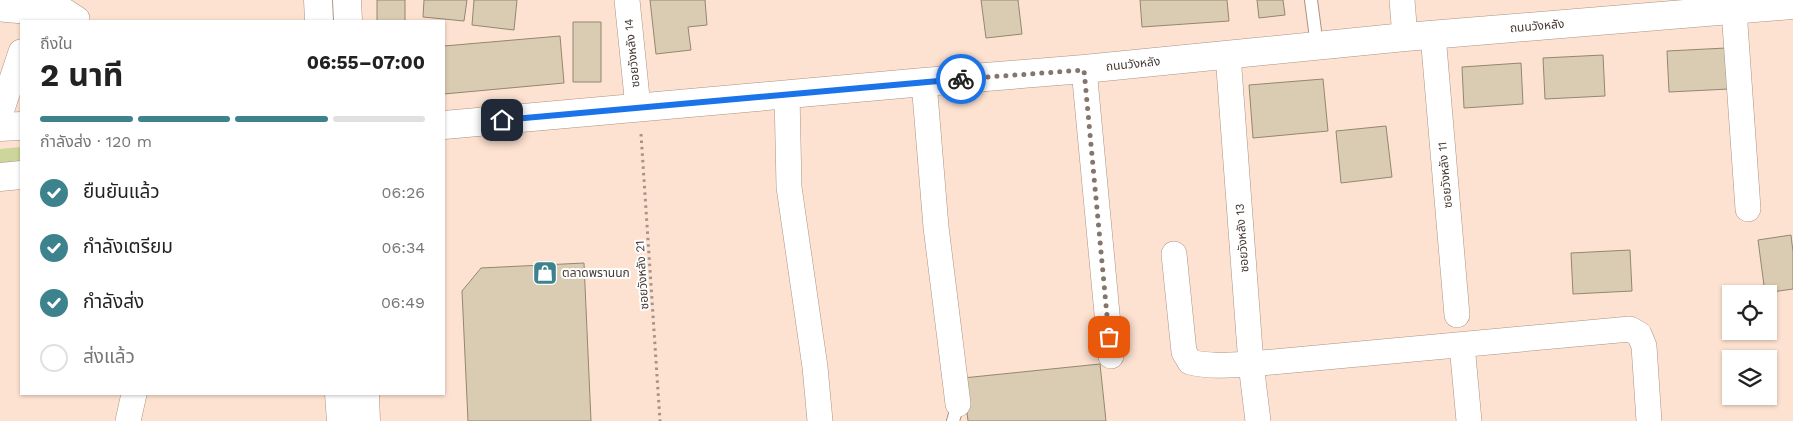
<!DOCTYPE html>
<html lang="th">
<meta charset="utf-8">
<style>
:root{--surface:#fff;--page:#f2f2f2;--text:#222;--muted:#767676;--line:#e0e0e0;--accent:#3d838e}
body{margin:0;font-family:"Work Sans","Noto Sans Thai",sans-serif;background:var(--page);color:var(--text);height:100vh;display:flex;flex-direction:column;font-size:19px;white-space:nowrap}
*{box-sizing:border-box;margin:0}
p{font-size:16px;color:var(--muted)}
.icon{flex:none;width:28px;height:28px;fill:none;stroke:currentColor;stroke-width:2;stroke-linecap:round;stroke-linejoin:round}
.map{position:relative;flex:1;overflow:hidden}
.panel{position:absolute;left:20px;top:20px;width:425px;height:375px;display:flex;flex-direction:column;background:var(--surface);border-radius:0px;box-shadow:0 1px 4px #0004}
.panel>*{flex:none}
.buttons{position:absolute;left:1722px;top:285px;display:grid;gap:10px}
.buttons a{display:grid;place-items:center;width:55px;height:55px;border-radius:0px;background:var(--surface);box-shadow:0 1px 4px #0004;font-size:25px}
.pin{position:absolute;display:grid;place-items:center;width:42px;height:42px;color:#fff;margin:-21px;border-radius:10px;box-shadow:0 2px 8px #0006}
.courier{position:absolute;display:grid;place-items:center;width:50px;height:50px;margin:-25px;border:4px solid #1a73e8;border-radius:50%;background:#fff;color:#222;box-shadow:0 1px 6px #0007}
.headline em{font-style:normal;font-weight:700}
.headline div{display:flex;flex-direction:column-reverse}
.headline{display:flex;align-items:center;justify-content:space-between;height:85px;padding:0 20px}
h1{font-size:32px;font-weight:700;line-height:38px}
.bar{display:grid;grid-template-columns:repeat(4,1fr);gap:8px 5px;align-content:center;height:60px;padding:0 20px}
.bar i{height:6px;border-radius:4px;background:var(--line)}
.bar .active{background:var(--accent)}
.bar p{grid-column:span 4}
ol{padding:0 20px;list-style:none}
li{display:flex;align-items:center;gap:15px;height:55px}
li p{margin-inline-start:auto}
li .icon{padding:5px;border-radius:50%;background:var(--accent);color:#fff;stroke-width:4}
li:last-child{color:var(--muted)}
li i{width:28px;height:28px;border:2px solid var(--line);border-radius:50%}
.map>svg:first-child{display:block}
.green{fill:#cdd69a}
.building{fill:#d9ccb2;stroke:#93876f}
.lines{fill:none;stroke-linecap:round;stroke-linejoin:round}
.lane-casing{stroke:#ab9283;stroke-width:14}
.street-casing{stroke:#ab9283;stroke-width:26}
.secondary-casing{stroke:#ab9283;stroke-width:29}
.path{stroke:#a69287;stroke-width:3;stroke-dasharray:2.5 4;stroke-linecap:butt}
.lane{stroke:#fff;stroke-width:12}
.street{stroke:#fff;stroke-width:25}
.secondary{stroke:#fff;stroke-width:28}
.done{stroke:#85756b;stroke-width:5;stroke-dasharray:0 9}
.route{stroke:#1a73e8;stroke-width:6}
.labels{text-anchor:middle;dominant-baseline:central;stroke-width:4;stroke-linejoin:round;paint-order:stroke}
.street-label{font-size:12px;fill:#453a34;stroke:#fff}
.poi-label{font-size:12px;fill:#453a34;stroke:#fff;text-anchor:start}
</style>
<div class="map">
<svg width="1793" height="421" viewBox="0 0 1793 421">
<rect width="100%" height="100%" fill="#fde2d1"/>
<path class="green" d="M21,147V162L0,164V149Z"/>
<path class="building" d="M377,0H405V21H377Z
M424,0H467L464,21L423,17Z
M474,0H517L514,30L472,25Z
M650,0H705L707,25L688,27L691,50L656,54Z
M981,0H1018L1022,34L986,38Z
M1140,0H1227L1229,21L1142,27Z
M1257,0H1283L1285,15L1259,18Z
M573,22H601V82H573Z
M560,36L564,83L444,94V46Z
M1726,48L1729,89L1669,92L1667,51Z
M1603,55L1605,96L1545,99L1543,58Z
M1521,63L1523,104L1464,108L1462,67Z
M1323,79L1328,131L1253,138L1249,85Z
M1386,126L1392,177L1341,183L1336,131Z
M1791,235L1793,252V289L1765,293L1758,240Z
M1630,250L1632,291L1573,294L1571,253Z
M584,263L591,421H468L462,291L481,268Z
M1100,364L1106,421H968L963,378Z"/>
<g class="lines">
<defs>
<path id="lane" d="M1311,0L1317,46
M953,421L958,404"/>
<path id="street" d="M627,0L638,107
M1402,0L1405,37
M0,9L35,12L60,8L77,19V21
M1734,10L1748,209
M1433,35L1457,315
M1228,55L1251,364L1258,421
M1084,69L1111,356
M924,82L936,227L958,404
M787,94L789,187L815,367L820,421
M0,115L21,52
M1174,254L1184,352L1190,362C1210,367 1231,365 1251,364L1630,329L1639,334L1644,346L1649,421
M1462,345L1469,421
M128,421L134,394"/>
<path id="secondary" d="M318,0L319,21
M347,0L348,21
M444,125L924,82L1084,69L1405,37L1793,5
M0,127L21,126
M0,177L21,175
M339,394L341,421
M365,394L366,421"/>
</defs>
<use href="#lane" class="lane-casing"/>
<use href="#street" class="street-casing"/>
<use href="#secondary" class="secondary-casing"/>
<path class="path" d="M641,134L660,421"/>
<use href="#lane" class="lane"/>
<use href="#street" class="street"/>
<use href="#secondary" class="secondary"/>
</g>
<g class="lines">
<path class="done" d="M961,79L1084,70L1109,337"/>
<path class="route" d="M502,120L961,79"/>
</g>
<defs>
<symbol id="shop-square" viewBox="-11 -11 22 22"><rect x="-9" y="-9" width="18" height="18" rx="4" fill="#3d838e" stroke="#fff"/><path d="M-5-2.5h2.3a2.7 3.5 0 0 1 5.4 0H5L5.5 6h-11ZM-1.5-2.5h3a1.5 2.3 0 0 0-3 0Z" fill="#fff"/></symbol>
</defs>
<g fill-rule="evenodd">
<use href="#shop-square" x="531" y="259" width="28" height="28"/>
</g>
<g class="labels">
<g class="street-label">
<text transform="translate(1537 26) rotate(-5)">ถนนวังหลัง</text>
<text transform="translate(632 53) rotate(-96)">ซอยวังหลัง 14</text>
<text transform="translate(1133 64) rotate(-6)">ถนนวังหลัง</text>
<text transform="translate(1445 175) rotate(-95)">ซอยวังหลัง 11</text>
<text transform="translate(1242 238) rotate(-94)">ซอยวังหลัง 13</text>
<text transform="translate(642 275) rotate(-94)">ซอยวังหลัง 21</text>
</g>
<g class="poi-label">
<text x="562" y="273">ตลาดพรานนก</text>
</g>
</g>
</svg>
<div class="buttons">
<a><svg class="icon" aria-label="locate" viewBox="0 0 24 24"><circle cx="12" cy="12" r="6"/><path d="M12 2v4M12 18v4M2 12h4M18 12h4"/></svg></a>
<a><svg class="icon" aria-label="layers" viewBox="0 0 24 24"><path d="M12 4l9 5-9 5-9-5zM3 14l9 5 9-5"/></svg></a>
</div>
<div class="pin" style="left:1109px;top:337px;background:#ea580c"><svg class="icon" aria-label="bag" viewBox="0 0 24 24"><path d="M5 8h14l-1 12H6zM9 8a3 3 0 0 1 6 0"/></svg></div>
<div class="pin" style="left:502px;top:120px;background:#1f2937"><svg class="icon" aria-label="home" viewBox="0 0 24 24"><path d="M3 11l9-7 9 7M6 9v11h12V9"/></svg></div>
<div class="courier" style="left:961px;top:79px"><svg class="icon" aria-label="bike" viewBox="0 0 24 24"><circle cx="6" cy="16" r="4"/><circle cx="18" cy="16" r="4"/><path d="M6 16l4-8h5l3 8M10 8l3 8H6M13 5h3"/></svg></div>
<section class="panel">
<div class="headline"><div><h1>2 นาที</h1><p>ถึงใน</p></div><em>06:55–07:00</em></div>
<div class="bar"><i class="active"></i><i class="active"></i><i class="active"></i><i></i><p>กำลังส่ง · 120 m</p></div>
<ol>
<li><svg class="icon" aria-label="check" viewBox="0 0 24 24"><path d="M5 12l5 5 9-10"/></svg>ยืนยันแล้ว<p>06:26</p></li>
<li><svg class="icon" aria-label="check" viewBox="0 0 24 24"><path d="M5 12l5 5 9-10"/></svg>กำลังเตรียม<p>06:34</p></li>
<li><svg class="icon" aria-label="check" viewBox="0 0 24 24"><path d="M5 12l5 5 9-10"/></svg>กำลังส่ง<p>06:49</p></li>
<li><i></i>ส่งแล้ว</li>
</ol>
</section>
</div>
